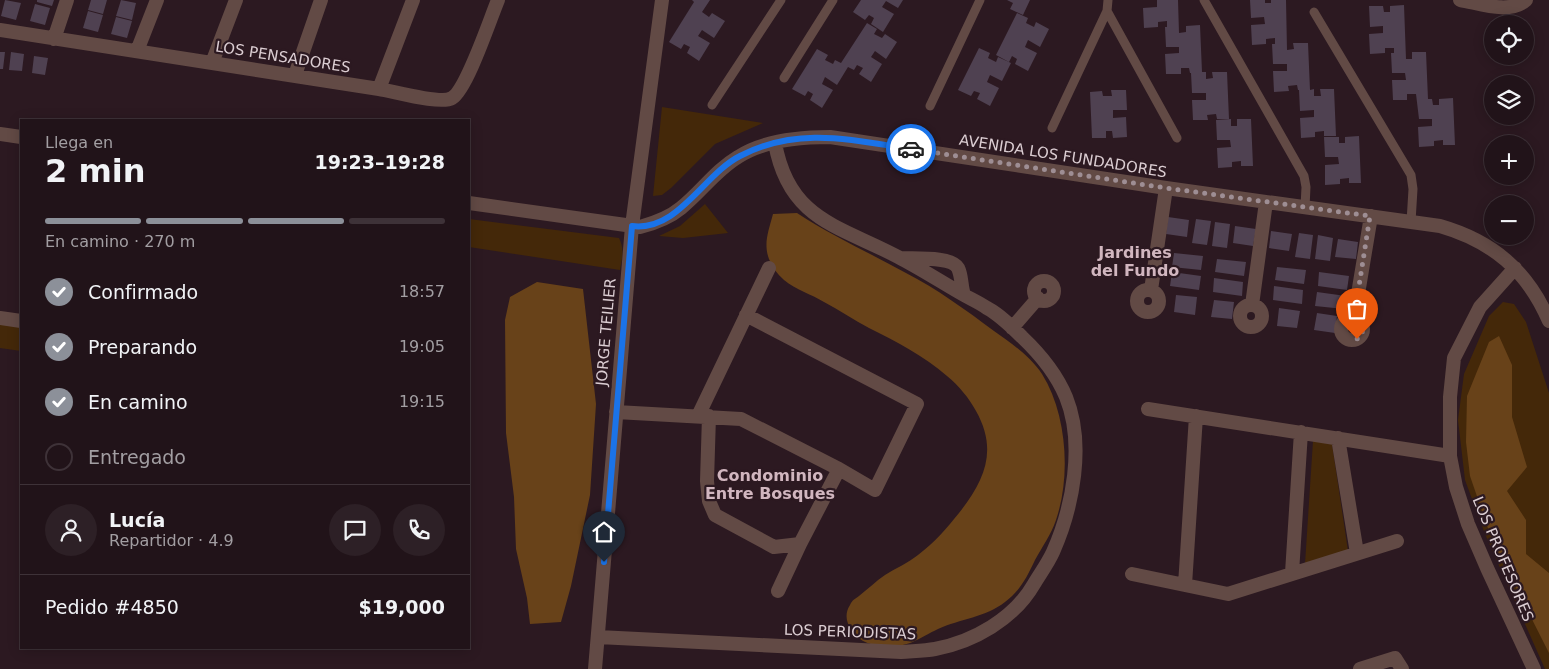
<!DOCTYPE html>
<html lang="es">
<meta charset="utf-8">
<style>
:root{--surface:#211319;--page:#2d2026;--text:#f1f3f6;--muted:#a29ea2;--line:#3e3238;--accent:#8c9099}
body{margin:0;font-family:"DejaVu Sans",sans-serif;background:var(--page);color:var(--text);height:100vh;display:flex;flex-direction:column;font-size:19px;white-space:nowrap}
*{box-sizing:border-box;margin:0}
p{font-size:16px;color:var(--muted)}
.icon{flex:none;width:28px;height:28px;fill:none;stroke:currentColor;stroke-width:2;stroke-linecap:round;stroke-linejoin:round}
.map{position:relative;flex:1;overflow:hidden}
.details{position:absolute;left:20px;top:119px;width:450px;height:530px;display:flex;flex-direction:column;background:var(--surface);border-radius:0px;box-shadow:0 2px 12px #0003,0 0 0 1px var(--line)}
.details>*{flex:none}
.controls{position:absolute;left:1484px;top:15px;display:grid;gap:10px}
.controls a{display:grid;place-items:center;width:50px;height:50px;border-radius:50%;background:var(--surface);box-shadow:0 2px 12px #0003,0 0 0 1px var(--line);font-size:25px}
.pin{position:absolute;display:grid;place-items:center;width:42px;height:42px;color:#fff;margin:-51px -21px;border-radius:50% 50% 50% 0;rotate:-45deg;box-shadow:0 0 5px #0007}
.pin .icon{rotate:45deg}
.courier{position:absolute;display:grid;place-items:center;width:50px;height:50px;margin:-25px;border:4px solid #1a73e8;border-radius:50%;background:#fff;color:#222;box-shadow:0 1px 6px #0007}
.head em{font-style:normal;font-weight:700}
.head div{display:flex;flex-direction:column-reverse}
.head{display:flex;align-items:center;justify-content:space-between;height:85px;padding:0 25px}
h1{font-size:32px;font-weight:700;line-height:38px}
.bar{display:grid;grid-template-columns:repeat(4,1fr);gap:8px 5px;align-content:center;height:60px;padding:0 25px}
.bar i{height:6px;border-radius:4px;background:var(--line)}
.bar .on{background:var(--accent)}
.bar p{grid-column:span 4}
.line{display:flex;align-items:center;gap:12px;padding:0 25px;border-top:1px solid var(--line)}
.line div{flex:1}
.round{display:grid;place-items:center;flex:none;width:52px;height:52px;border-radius:26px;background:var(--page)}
ol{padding:0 25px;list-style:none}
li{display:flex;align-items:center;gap:15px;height:55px}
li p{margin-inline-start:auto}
li .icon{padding:5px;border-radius:50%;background:var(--accent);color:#fff;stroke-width:4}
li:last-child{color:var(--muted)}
li i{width:28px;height:28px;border:2px solid var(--line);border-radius:50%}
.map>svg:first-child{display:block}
.green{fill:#442809}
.forest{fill:#684219}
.building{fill:#4f4151}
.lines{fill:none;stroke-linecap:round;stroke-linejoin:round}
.service{stroke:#624a45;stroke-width:9}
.minor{stroke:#624a45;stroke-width:14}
.done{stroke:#9e8e94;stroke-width:5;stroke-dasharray:0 9}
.route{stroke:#1a73e8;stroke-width:6}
.labels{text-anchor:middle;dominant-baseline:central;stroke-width:4.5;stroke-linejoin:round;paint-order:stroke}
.street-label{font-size:15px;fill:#dbcdd2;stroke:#2c1921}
.neighbourhood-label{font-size:16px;font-weight:bold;fill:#d1b6bf;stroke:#2c1921}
</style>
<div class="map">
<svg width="1549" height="669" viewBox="0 0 1549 669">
<rect width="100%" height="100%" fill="#2c1921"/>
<path class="green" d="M662,107L763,123L715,144L671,188L662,195L653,196Z
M705,204L728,233L683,238L659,236L680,226Z
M469,219L619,238C625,250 622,258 620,270L469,247Z
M1503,302L1514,304L1526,322L1549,393V669H1545L1485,534L1465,480L1458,420L1464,374L1489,316Z
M0,323L21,327V351L0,348Z
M1313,441L1332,444L1348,551L1305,564Z"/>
<path class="forest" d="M797,213C832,236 870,253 906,273C937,289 966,310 994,331C1011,343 1030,356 1042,374C1067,414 1071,476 1056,520C1051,535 1042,547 1035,560C1027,577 1020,591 1005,602C986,617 960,619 938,629C917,639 909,648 884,646C874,645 867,644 860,639C849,630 842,617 850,605C853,599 854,600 859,596C868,589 876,581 885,575C896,568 908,563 918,555C934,543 947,528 959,513C985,480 998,450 976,411C969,398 959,386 947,376C924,356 897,342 869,328C854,320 839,310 824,302C811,294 796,290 784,280C777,274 772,267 769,259C763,243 769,230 773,214Z
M537,282L583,289L596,404L590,495L571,586L561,622L530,624L527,598L516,549L514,497L506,433L505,320L510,297Z
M1499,336L1512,365V417L1527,467L1507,491L1526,520V554L1549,573V653L1492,540L1470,476L1466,442L1467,396L1489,342Z"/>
<path class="building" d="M5,0L21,3L16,20L1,16Z
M37,0H54L52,6L37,2Z
M91,0H107L103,14L88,10Z
M121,0L136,3L132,20L116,16Z
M692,0H710L702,12L709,17L712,13L725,21L714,38L702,30L698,36L710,43L699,61L687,53L690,47L684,44L681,49L669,42L694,2Z
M861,0H903L898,8L886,1L882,7L894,14L883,32L871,24L874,18L869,15L865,20L853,12Z
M1007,0H1030L1023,15L1010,9L1013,3Z
M1157,0H1178L1179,33L1186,32V26L1200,25L1202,72H1206V79L1213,78L1212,72H1227L1229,119H1217L1216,114L1207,115L1208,120H1193L1192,100H1206V93H1192L1191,73H1190L1189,68H1181V74H1166L1165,54L1179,53V47H1166L1165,27H1167V21L1158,22V27L1144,28L1143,8L1157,7Z
M1250,0H1265V3H1271V0H1286L1287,50L1294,49L1293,43H1308L1310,90L1314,89V96H1321L1320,89H1334L1336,136H1324V131L1315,132V137L1301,138L1300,118L1314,117V110L1300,111L1299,90H1298L1297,85L1288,86L1289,91L1274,92L1273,71H1287V64H1273L1272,44H1275V38L1266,39V44L1252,45L1251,25L1265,24L1264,17L1251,18Z
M35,4L50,8L45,25L30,21Z
M1404,5L1406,59H1412V52H1426L1428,99H1432L1433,105H1439V99L1453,98L1455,145H1443V140L1434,141V146L1419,147L1418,127L1432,126V119H1419L1416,94H1407V100H1393L1392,80H1406L1405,73H1392L1391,53H1394V48H1385V53L1370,54L1369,34L1383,33V26L1370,27L1369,6H1383L1384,12H1390V6Z
M88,11L103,15L98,32L83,28Z
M1017,13L1028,18L1026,23L1034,27L1036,22L1049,29L1040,47L1028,40L1025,47L1037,53L1028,71L1015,64L1017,59L1012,56L1009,62L996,55Z
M116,17L132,21L127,38L111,34Z
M867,23L877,29L874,34L882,38L885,34L897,42L886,59L875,51L871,57L882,64L871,82L859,74L863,68L857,65L854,70L848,67L837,85L825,77L822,84L833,90L822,108L810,100L813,94L808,91L805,96L792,89L817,49L828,55L825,60L833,64L835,60L841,63Z
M979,48L990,53L988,58L996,62L998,57L1011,63L1002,81L990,75L987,82L999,88L990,106L977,99L980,93L974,91L971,96L958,90Z
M0,52H5L3,69H0Z
M11,52L24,54L22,71L9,70Z
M34,56L48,58L45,75L32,73Z
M1111,90H1126L1127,110H1113V118L1126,117L1127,137L1113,138L1112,131H1106V138H1092L1090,92L1102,91L1103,96H1112Z
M1231,119V126H1237V119H1251L1253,166H1241V161L1232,162V167L1218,168L1217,148L1231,147L1230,140H1217L1216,120Z
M1359,136L1361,183H1349V178L1340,179V184L1325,185V165L1339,164L1338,157H1325L1324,137H1339V143H1345V137Z
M1168,217L1189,220L1187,237L1166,234Z
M1196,219L1211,221L1207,245L1192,243Z
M1215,222L1230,224L1227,248L1212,246Z
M1235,226L1256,229L1253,246L1233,243Z
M1271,231L1292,234L1289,251L1269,248Z
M1299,233L1313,235L1310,259L1295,257Z
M1318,235L1333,238L1330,261L1315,259Z
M1338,239L1358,242L1356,259L1335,257Z
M1174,253L1203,256L1201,270L1172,267Z
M1217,259L1246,262L1244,276L1215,272Z
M1277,267L1306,270L1304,284L1275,280Z
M1172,272L1201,276L1199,290L1170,286Z
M1319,272L1349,276L1347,290L1318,286Z
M1214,278L1243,282L1242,296L1213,292Z
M1274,286L1303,290L1302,304L1273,300Z
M1317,292L1346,296L1344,309L1315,306Z
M1176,295L1197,297L1195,315L1174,312Z
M1214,300L1234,302L1232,319L1211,317Z
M1279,308L1300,311L1297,328L1277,326Z
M1317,313L1337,316L1335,333L1314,330Z"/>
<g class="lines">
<path class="service" d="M1204,0L1304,176L1306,187L1305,207
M1107,11L1177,138
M1314,12L1411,175L1413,189L1411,222
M784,78L833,0
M712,105L781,0
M930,106L980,0
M1052,128L1107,11L1108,0"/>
<path class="minor" d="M1460,0C1479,3 1509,15 1526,0
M0,30L379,89C393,91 441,105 452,98C467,89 490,19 498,0
M54,39L67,0
M137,51L157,0
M212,63L236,0
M295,75L321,0
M379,89L413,0
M0,134L21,137
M469,203L640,227C655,223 669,218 681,208C701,192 716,170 738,157C764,140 800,137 830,137L1166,188L1440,226C1492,241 1527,270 1549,321
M901,258C914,259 951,256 958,268C962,276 961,287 964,295
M1515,268L1480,307L1454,358L1450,397V456L1456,487L1468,524L1487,568L1534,669
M1034 291a10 10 0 1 1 20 0a10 10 0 1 1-20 0Z
M1137 301a11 11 0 1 1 22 0a11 11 0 1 1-22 0Z
M1151,290L1166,188
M1252,305L1266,202
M1240 316a11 11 0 1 1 22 0a11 11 0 1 1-22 0Z
M0,318L21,321
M1354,318L1371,216
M1341 329a11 11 0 1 1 22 0a11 11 0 1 1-22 0Z
M1012,328L1038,298
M1148,409L1450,456
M616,412L741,419L839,469L875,490L917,404L746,315
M698,416L769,268
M709,416L707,481L709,501L715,515L774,547L800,544L839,469
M1338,438L1357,553
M1292,573L1301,432
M1132,574L1228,594L1397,541
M1185,585L1196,416
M778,591L800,544
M598,637L901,652C912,651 924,651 935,649C973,642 1014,619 1034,584C1040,574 1048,563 1053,552C1073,507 1085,444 1066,397C1056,373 1040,354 1022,337C1011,326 1000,315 987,308C980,303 971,299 964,295C943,283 923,270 902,259C842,226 789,222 775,143
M595,669L632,226L662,0
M1360,669L1395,658L1402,669"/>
</g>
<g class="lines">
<path class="done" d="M911,149L1166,188L1370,216L1354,318L1360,322L1363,327L1362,334L1357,339"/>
<path class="route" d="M604,562L632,226C678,232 704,174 740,156C798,126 851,140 911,149"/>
</g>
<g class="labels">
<g class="street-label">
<text transform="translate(283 57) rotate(9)">LOS PENSADORES</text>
<text transform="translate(1063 156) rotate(9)">AVENIDA LOS FUNDADORES</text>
<text transform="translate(606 332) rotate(-85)">JORGE TEILIER</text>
<text transform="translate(1503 559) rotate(67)">LOS PROFESORES</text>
<text transform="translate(850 632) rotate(2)">LOS PERIODISTAS</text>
</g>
<g class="neighbourhood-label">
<text x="1135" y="252">Jardines<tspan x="1135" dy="18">del Fundo</tspan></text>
<text x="770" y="475">Condominio<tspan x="770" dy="18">Entre Bosques</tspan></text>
</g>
</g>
</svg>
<div class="controls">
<a><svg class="icon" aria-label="locate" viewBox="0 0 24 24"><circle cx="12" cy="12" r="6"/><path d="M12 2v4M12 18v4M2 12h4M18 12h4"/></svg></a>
<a><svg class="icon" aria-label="layers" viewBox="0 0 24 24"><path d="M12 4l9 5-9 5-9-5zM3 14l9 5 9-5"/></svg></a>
<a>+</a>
<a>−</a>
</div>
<div class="pin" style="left:1357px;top:339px;background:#ea580c"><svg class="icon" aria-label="bag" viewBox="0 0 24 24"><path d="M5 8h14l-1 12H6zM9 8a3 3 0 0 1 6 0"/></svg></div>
<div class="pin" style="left:604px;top:562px;background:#1f2937"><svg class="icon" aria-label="home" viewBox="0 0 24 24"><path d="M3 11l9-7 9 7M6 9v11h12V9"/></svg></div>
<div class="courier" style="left:911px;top:149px"><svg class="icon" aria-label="car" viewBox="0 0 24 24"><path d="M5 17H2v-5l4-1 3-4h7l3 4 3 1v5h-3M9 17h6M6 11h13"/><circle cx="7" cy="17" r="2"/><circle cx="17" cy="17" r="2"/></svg></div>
<section class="details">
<div class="head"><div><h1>2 min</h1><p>Llega en</p></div><em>19:23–19:28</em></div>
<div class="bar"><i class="on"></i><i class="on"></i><i class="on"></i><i></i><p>En camino · 270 m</p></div>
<ol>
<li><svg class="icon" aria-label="check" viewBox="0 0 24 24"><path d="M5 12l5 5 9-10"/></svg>Confirmado<p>18:57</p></li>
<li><svg class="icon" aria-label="check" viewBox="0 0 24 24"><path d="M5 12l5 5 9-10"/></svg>Preparando<p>19:05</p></li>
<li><svg class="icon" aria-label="check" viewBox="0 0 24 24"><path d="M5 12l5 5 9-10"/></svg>En camino<p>19:15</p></li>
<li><i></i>Entregado</li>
</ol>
<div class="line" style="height:90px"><a class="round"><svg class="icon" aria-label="person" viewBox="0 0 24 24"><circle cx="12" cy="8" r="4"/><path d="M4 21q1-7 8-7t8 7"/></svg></a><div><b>Lucía</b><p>Repartidor · 4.9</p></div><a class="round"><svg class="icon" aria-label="chat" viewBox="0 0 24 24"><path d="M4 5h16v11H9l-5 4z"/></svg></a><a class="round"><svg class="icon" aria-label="phone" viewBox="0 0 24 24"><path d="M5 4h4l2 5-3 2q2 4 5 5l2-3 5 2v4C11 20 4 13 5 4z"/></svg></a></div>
<div class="line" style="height:65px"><div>Pedido #4850</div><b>$19,000</b></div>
</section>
</div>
